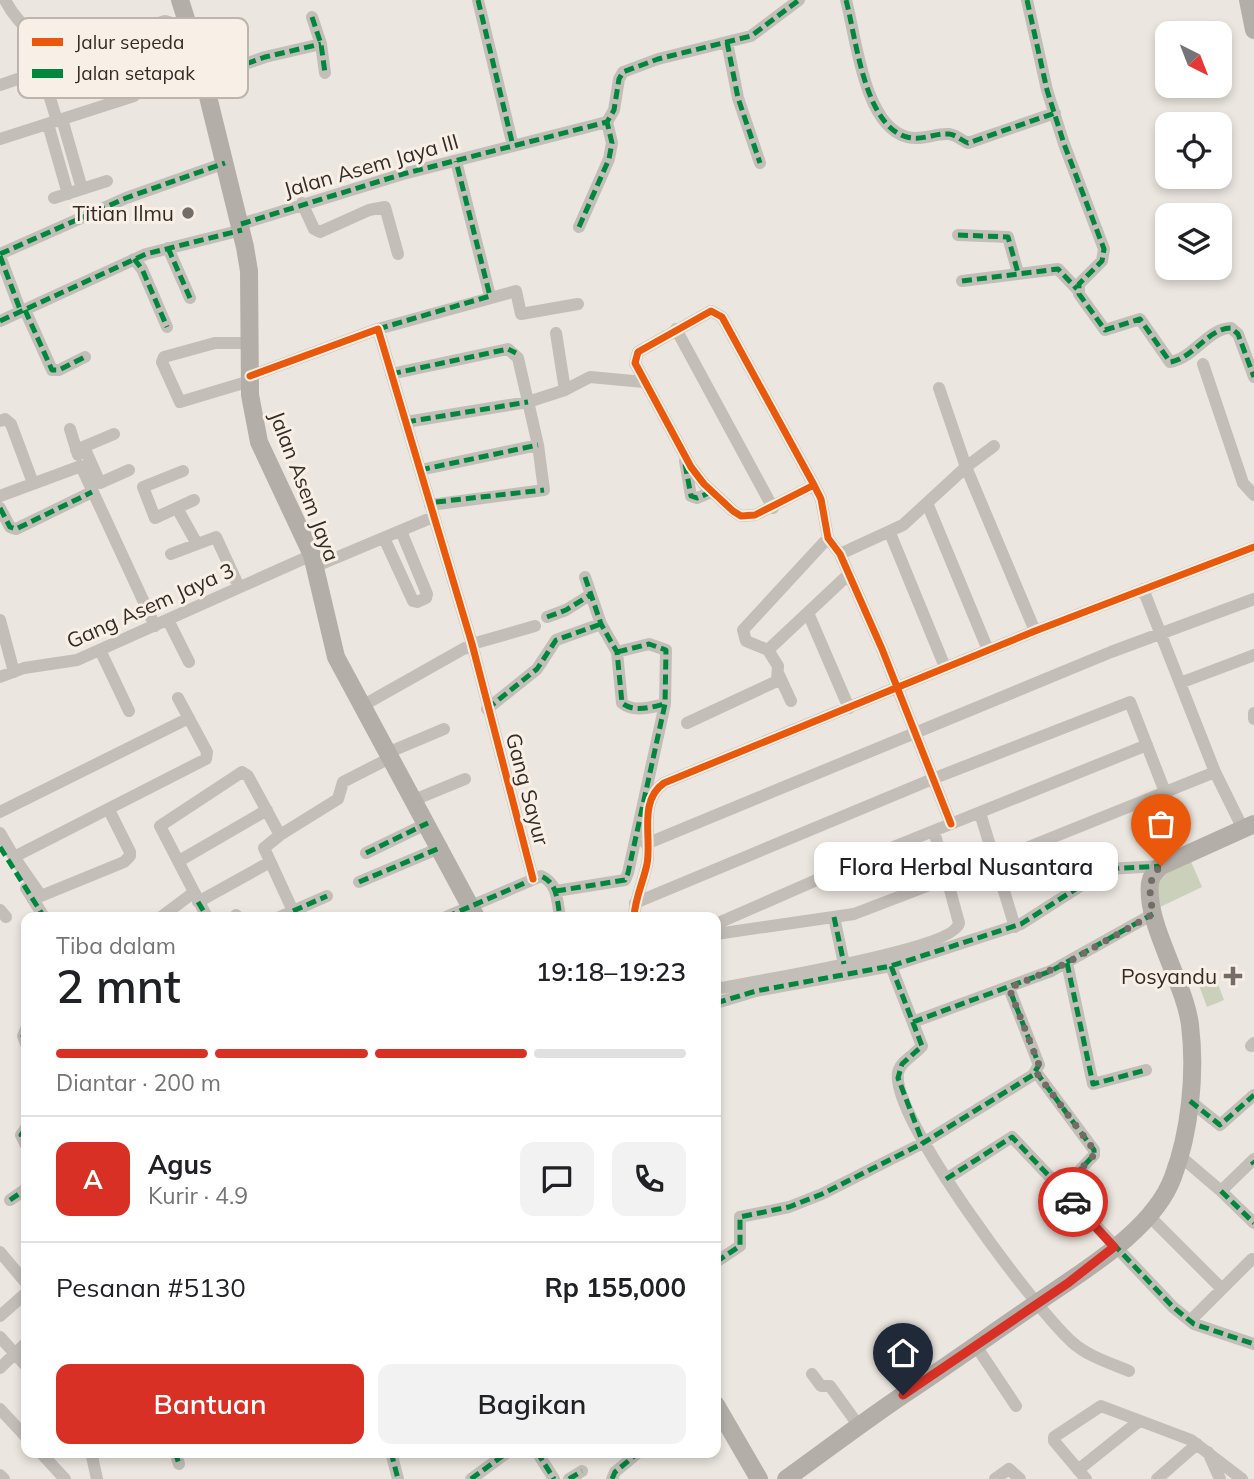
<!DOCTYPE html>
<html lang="id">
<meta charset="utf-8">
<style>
:root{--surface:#fff;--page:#f2f2f2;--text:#202124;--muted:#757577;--line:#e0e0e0;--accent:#d93025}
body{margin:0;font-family:Mulish,sans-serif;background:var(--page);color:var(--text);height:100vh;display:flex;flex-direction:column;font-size:26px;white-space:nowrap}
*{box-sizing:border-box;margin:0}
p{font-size:23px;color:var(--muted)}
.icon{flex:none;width:38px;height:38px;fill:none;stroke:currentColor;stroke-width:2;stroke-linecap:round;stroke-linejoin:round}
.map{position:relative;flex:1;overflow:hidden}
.panel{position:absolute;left:21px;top:912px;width:700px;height:546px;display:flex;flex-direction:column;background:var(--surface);border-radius:14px;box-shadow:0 4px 10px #0003}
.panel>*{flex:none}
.needle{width:46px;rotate:138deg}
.buttons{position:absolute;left:1155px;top:21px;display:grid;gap:14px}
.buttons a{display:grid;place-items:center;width:77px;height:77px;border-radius:14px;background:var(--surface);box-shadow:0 4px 10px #0003;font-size:35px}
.pin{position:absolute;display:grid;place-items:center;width:60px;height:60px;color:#fff;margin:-72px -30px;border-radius:50% 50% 50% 0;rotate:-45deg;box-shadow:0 0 7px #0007}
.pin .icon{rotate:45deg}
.courier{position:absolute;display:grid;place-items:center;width:70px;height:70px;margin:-35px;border:5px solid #d93025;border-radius:50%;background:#fff;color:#222;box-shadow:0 2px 9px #0007}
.bubble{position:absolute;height:49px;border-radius:14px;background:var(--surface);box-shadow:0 4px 10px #0003;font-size:23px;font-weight:600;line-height:49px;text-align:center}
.head em{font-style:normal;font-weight:600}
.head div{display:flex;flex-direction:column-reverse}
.head{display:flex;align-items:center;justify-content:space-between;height:119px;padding:0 35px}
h1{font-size:46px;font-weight:600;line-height:52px}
.bar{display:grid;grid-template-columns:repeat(4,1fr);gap:10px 7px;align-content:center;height:84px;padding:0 35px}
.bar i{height:9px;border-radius:5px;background:var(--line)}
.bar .current{background:var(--accent)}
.bar p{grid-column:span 4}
.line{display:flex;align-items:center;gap:18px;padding:0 35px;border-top:2px solid var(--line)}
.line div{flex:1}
.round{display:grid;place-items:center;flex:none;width:74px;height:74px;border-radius:14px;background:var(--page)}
.cta{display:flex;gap:14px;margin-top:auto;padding:14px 35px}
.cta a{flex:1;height:80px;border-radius:14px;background:var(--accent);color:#fff;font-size:28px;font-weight:600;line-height:80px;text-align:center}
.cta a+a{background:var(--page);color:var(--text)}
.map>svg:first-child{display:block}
.green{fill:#cbd0ba}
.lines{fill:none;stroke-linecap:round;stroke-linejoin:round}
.minor{stroke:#c3beb8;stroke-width:12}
.secondary{stroke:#b4aea9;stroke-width:18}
.quiet{stroke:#00873e;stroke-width:5;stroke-dasharray:10 5;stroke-linecap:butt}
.cycleway-casing{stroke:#f8f0e6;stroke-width:11}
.cycleway{stroke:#e8590c;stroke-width:7}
.done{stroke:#746d67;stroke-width:7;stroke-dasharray:0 12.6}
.route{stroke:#d93025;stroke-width:9}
.poi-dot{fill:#746d67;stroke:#f8f0e6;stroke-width:2.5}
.labels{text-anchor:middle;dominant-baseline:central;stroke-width:6;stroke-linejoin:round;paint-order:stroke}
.street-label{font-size:21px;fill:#342c27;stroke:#f8f0e6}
.poi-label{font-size:21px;fill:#342c27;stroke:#f8f0e6;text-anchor:end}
.key{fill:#f8f0e6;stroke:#bdb5ad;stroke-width:2}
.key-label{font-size:19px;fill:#342c27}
</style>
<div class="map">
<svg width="1254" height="1479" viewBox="0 0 1254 1479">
<rect width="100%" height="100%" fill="#ebe6df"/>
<path class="green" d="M1189,857L1202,887L1158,908L1154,878Z
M1214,973L1224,1000L1207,1007L1197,980Z"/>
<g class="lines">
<path class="minor" d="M5,0C42,70 106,41 165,21L175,24
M478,0L513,146
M846,0C856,37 864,126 907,137C923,141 934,133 949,134C957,135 962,141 968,143L1055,113
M1027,0L1047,90L1064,144L1104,249L1102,261L1079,284V294L1105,330L1140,319L1170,362C1193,359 1208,328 1231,328L1238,334L1254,377
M312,17L321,44L325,73
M30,32L57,121
M727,42L738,98L760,163
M204,79L265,57L321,44
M0,85L41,71
M62,119L82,189
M48,124L68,194
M0,139L134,96
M456,161L490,296
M54,198L107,181
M302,203L314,229L320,232L369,210L385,207L398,254
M241,224L403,174L607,122L614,110L619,79L623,72L658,59L751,36L799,0
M579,227L609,159L612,143L607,122
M958,235L1008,237L1018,273
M168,248L190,298
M0,254L126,198L225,163
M0,256L21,312
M134,259L142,269L167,327
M962,281L1058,269L1077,289
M25,310L52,370H59L85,357
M0,321L146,254L242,230
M378,329L516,291L521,314L578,304
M676,329L773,508
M556,333L565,390
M249,343H215L164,357L162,362L180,402L250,381
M1203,364L1243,483L1254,495
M391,374L508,349L518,358L538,445L544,490L430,505
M250,376L378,329L472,644L533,879
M939,388L966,467L1035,631
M0,421L5,419L11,424L33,483
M406,422L528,402L565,390L590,377L644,382
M70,429L78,455
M84,447L100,483L129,470
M76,450L114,434
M685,461L691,496L697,498L711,492
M420,470L538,445
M183,471L143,487L155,518L194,500
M814,485L755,515L741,516L733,511L704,484L691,467L635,363L638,352L711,311L722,317L814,485L821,499L828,538L840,554L882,649L951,824
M0,496L81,466L155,626
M927,503L988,650
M0,508L10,527L16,529L92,492
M177,508L197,544
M890,533L945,667
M384,538L413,601L417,602L426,598L427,594L401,531
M171,554L216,537L239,587
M840,554L903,525L966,467L994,446
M314,567L433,517
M585,577L601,624L617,652L622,703C634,713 651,707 665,704
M1143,589L1215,772L1243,829
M808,613L849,708
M547,617L566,610L590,595
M0,620L14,672
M168,620L189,662
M100,650L129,711
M768,650L746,641L743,630L828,538
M779,675L791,701
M0,677L24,668L77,660L312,555
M1180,683L1254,655
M362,706L472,644L535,626
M487,709L537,669L556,640L601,624
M1254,713V719
M687,723L777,681L778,666L768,650L849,574
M387,753L444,729
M414,800L465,779
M0,812L189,718
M980,813L1015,927
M0,833L14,857L206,759L207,752L178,698
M280,835L338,799L343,782L390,758
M646,844L1111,652L1254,599
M366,853L428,823
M14,857L41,896L124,862L130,856V852L109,810
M179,861L267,810
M994,861L1215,772
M359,882L442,847
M26,888L44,917
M556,891L625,880L628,873L665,704L666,650L649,644L617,652
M198,902L270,862
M635,903L935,778L1130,702L1165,792
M0,910L6,917
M293,911L327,896
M236,915L238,917
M161,917L193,893
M207,917L160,826L242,772L248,776L280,835L264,848L293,911L280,917
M446,917L541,876C558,883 557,901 560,917
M634,917C635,898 643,883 647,864C652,838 638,801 664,783L1035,631L1254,547
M834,917L844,964
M716,924L876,854L1147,745
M716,934L854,914L948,878
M1067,963L1093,1084L1146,1070
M891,966L922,1046C915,1055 900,1061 898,1073C891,1118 1035,1309 1072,1342C1087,1356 1110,1363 1129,1371
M716,989C749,982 954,950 959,923L934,831
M716,1003L756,991L891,966L1021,924L1107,869L1161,866
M913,1022L1051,971L1153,914
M26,1029L23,1036L26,1044
M1251,1046L1254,1043
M1036,1072L1094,1150V1155L1061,1190
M1190,1101L1220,1125L1254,1095
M26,1128L21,1135L26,1145
M1180,1156L1221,1191L1254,1159
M946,1179L1012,1137L1173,1307L1194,1324L1254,1344
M1221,1191L1254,1223
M10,1200L26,1189
M1148,1215L1222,1289L1252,1259
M0,1252L26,1283
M716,1262L740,1246V1217L789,1207L822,1194L923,1143L1033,1075L1039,1065L1009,988
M0,1316L26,1293
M1195,1316L1222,1289
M0,1337L26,1366
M976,1346L1016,1406
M0,1368L26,1343
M812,1374L821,1386H830L859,1426
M0,1409L26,1437
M40,1452L65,1479
M91,1452L97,1479
M175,1452L179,1464
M391,1452L398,1479
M537,1452L554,1479
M1208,1452L1220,1479
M1078,1470L1138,1422
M0,1475L4,1479
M471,1479L508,1452
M569,1479L582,1471
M612,1479L615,1472L639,1452
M995,1479L1009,1469L1020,1479
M1086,1479L1054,1441V1437L1101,1406L1191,1440L1242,1479
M1157,1479L1197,1444"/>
<path class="secondary" d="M180,0L199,60L245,247L249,271L250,395L259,442L312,555L336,657L476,917
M1248,0L1254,30
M716,1405L759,1479
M786,1479C825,1451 863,1422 903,1395C947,1366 990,1335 1034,1305C1079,1273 1153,1232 1173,1177C1190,1132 1196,1073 1190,1025C1185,983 1145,923 1150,883C1151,875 1156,871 1161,866L1254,824"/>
<path class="quiet" d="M478,0L513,146
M846,0C856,37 864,126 907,137C923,141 934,133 949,134C957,135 962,141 968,143L1055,113
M1027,0L1047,90L1064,144L1104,249L1102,261L1079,284V294L1105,330L1140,319L1170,362C1193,359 1208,328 1231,328L1238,334L1254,377
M312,17L321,44L325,73
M727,42L738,98L760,163
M204,79L265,57L321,44
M241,224L403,174L607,122L614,110L619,79L623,72L658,59L751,36L799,0
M579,227L609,159L612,143L607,122
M958,235L1008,237L1018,273
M168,248L190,298
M0,254L126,198L225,163
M0,256L21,312
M134,259L142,269L167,327
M962,281L1058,269L1077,289
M25,310L52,370H59L85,357
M0,321L146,254L242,230
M378,329L490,296L456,161
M391,374L508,349L516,353
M406,422L528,402
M685,464L691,496L697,498L711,492
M420,470L538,445
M436,502L544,490
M0,508L10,527L16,529L92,492
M585,577L601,624L617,652L622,703C634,713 651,707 665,704
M547,617L566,610L590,595
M487,709L537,669L556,640L601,624
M0,847L44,917
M366,853L428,823
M359,882L442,847
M556,891L625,880L628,873L665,704L666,650L649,644L617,652
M198,902L207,917
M293,911L327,896
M446,917L541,876C558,883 557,901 560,917
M834,917L844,964
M1067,963L1093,1084L1146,1070
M891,966L922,1046L902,1064L898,1078L923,1143
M716,1003L756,991L891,966L1021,924L1107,869L1161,866
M913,1022L1051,971L1153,914
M26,1029L23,1036L26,1044
M1036,1072L1094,1150V1155L1061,1190
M1190,1101L1220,1125L1254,1095
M26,1128L21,1135L26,1145
M1252,1161L1254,1164
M946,1179L1012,1137L1173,1307L1194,1324L1254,1344
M1221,1191L1254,1223
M10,1200L26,1189
M716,1262L740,1246V1217L789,1207L822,1194L923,1143L1033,1075L1039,1065L1009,988
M175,1452L179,1464
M391,1452L398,1479
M537,1452L554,1479
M471,1479L508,1452
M569,1479L582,1471
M612,1479L615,1472L639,1452"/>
<defs>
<path id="cycleway" d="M250,376L378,329L472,644L533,879
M814,485L755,515L741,516L733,511L704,484L691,467L635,363L638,352L711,311L722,317L814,485L821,499L828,538L840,554L882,649L951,824
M634,917C635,898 643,883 647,864C652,838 638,801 664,783L1035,631L1254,547"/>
</defs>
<use href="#cycleway" class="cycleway-casing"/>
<use href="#cycleway" class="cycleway"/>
</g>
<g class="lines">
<path class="done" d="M1073,1202L1061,1190L1094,1155V1150L1036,1072L1039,1065L1009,988L1067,963L1153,914C1150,895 1146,880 1161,866"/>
<path class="route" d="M903,1395L1068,1283L1114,1247L1073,1202"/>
</g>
<g class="poi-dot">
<circle cx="188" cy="213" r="7"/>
<path d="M1229.5 965.5h7v7h7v7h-7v7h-7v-7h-7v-7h7z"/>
</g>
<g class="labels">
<g class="street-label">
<text transform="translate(371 165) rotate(-16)">Jalan Asem Jaya III</text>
<text transform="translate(305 486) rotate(69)">Jalan Asem Jaya</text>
<text transform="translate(150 605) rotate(-24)">Gang Asem Jaya 3</text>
<text transform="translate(528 789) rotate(75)">Gang Sayur</text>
</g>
<g class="poi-label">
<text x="174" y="213">Titian Ilmu</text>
<text x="1217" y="976">Posyandu</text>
</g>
</g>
<rect x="18" y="18" width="230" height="80" rx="10" class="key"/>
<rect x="32" y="38" width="31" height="8" fill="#e8590c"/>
<rect x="32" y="69" width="31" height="9" fill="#00873e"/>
<g class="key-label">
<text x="75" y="49">Jalur sepeda</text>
<text x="75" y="80">Jalan setapak</text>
</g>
</svg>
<div class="buttons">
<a><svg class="needle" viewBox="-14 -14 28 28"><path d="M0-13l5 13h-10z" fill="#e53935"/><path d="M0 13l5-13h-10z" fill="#757577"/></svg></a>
<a><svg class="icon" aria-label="locate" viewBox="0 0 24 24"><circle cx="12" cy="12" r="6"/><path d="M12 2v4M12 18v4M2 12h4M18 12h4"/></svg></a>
<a><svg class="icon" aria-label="layers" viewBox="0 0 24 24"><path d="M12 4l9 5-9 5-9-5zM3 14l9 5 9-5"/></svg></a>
</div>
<div class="pin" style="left:1161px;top:866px;background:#ea580c"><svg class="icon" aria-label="bag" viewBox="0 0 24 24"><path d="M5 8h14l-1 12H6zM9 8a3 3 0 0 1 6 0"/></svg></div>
<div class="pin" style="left:903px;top:1395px;background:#1f2937"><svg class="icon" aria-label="home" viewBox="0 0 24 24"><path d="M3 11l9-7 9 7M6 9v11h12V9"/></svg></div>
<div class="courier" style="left:1073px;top:1202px"><svg class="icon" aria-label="car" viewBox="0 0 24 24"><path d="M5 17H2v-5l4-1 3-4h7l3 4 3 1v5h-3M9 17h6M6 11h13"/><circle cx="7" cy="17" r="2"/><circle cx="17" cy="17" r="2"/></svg></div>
<div class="bubble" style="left:814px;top:842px;width:304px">Flora Herbal Nusantara</div>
<section class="panel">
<div class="head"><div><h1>2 mnt</h1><p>Tiba dalam</p></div><em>19:18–19:23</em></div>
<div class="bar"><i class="current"></i><i class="current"></i><i class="current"></i><i></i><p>Diantar · 200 m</p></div>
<div class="line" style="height:126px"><b class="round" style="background:var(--accent);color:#fff">A</b><div><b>Agus</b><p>Kurir · 4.9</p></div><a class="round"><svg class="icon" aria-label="chat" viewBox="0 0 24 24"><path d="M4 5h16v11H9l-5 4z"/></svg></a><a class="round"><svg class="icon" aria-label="phone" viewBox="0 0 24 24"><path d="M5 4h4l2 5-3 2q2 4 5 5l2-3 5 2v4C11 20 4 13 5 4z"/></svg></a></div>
<div class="line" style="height:91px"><div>Pesanan #5130</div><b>Rp 155,000</b></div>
<div class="cta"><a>Bantuan</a><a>Bagikan</a></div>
</section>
</div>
